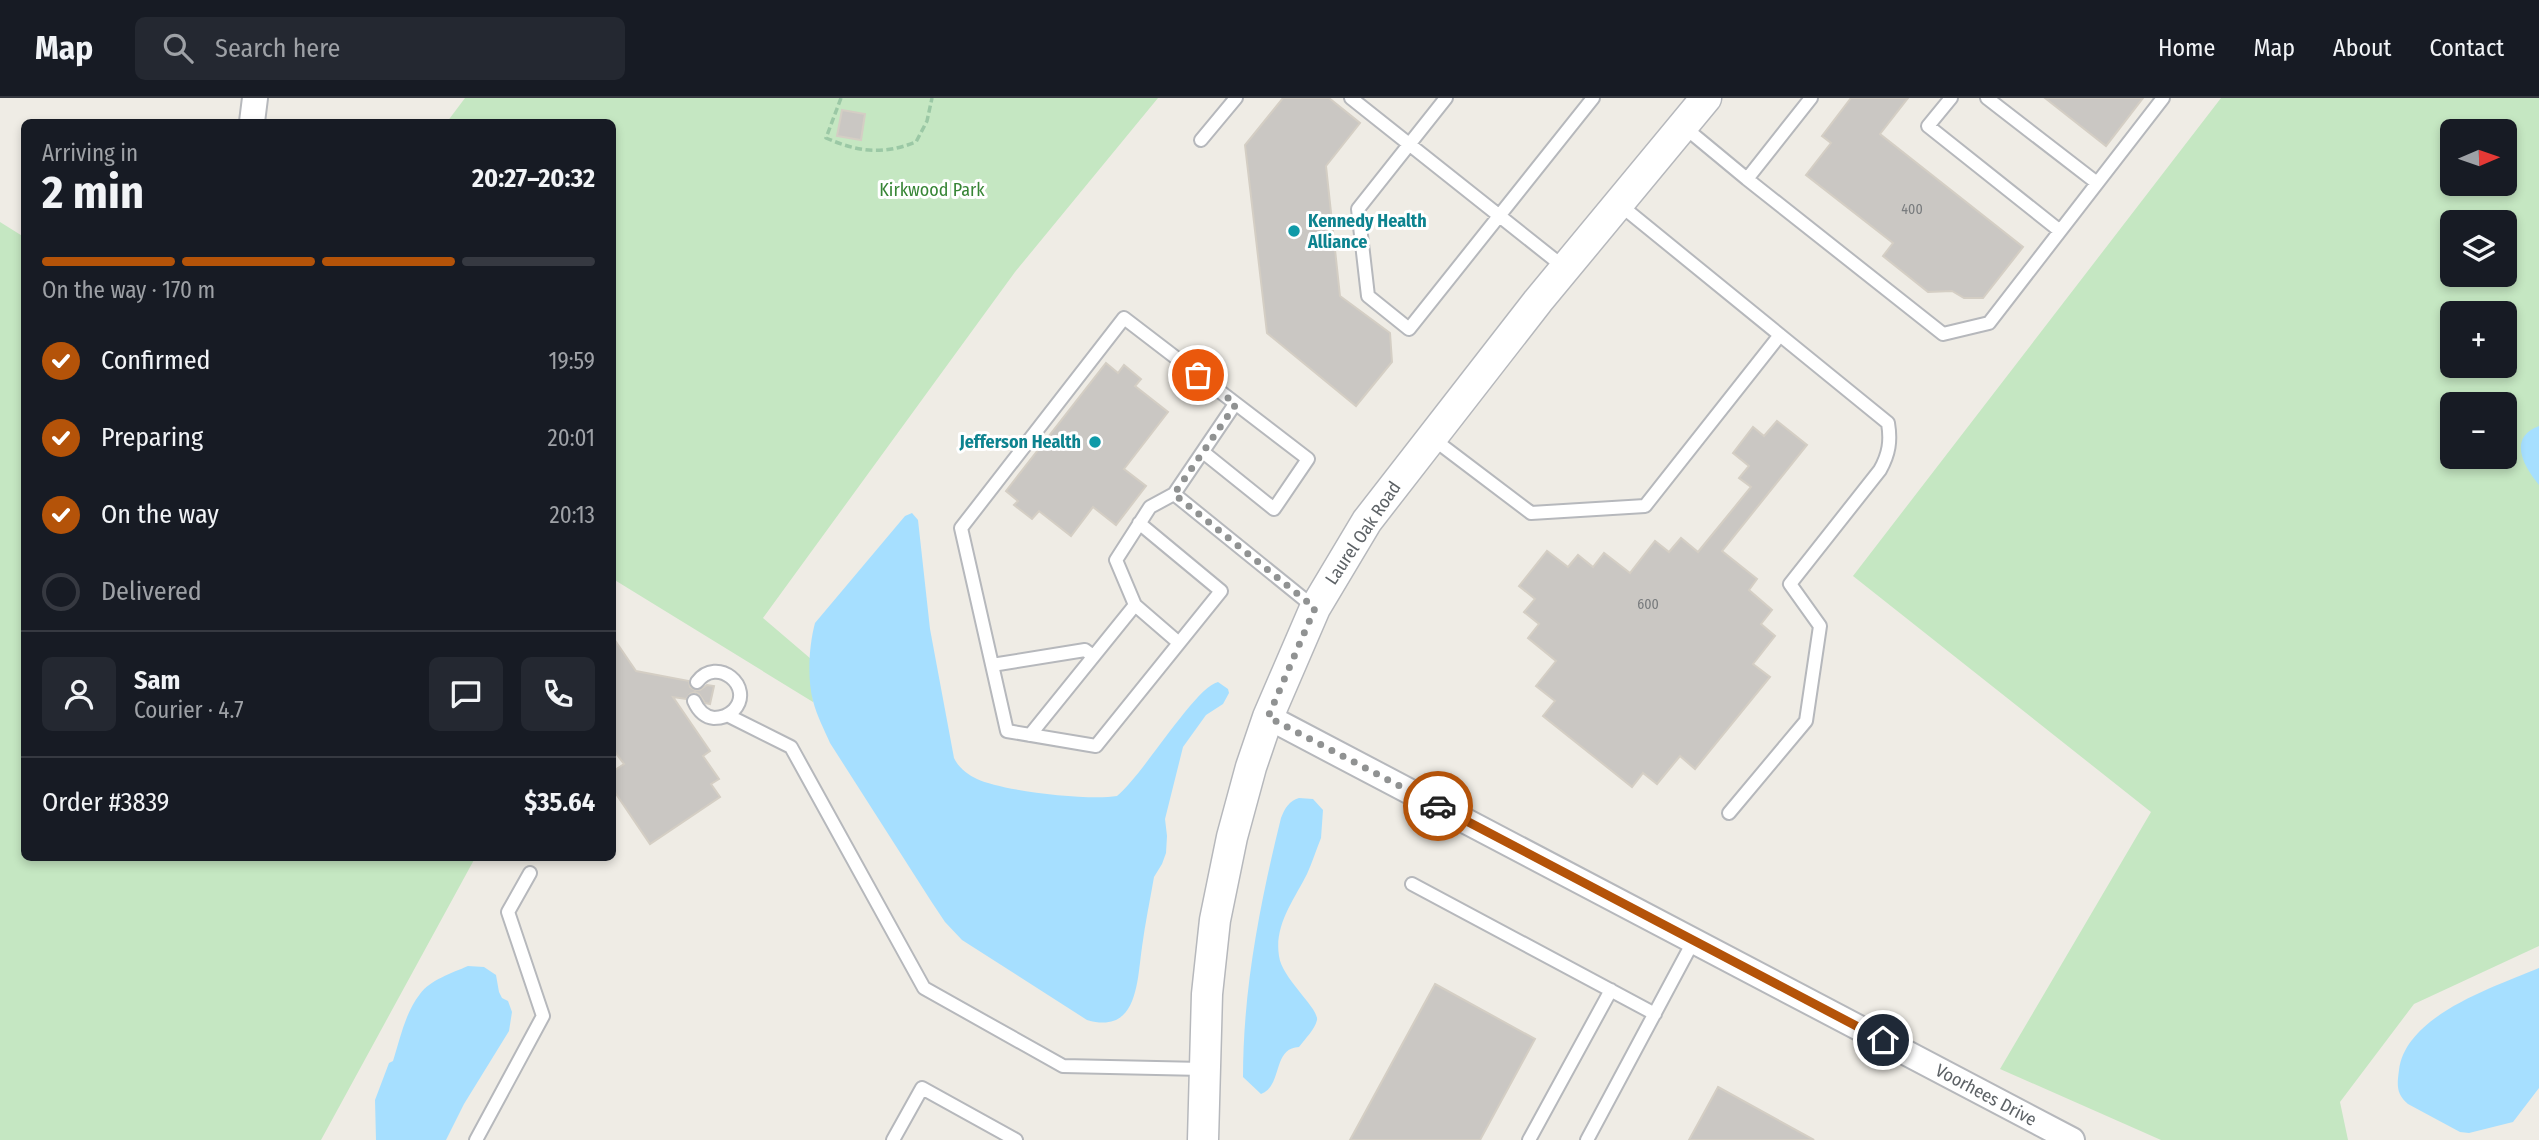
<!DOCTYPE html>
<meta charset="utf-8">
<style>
:root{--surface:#171b24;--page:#242831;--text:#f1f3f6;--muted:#9ea1a6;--line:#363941;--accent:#b45309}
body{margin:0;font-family:"Fira Sans Condensed",sans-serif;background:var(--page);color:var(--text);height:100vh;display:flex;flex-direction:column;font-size:26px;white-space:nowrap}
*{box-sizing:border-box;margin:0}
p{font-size:23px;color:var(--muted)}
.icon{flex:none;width:38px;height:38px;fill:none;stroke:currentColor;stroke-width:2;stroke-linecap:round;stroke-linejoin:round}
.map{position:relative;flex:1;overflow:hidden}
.side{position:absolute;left:21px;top:21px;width:595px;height:742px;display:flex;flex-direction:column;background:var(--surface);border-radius:10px;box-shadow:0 4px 10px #0003}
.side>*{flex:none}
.needle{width:46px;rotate:88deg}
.buttons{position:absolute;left:2440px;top:21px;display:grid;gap:14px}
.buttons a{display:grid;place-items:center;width:77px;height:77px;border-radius:10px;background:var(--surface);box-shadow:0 4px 10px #0003;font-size:35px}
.pin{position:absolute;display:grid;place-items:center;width:60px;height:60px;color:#fff;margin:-30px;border:4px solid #fff;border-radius:50%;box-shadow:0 2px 7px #0007}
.courier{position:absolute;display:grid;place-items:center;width:70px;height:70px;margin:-35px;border:5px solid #b45309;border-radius:50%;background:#fff;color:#222;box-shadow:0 2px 9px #0007}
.overview em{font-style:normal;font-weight:700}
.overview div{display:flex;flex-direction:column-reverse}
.overview{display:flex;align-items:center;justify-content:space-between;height:119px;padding:0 21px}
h1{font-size:46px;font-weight:700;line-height:52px}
.bar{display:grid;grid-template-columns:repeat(4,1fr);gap:10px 7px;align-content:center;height:84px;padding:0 21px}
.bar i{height:9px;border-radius:5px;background:var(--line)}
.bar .on{background:var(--accent)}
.bar p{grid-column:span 4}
.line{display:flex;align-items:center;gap:18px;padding:0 21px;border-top:2px solid var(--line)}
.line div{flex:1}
.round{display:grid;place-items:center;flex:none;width:74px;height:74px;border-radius:10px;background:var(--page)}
ol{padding:0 21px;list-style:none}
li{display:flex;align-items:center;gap:21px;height:77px}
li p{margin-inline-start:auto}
li .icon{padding:7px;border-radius:50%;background:var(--accent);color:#fff;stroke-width:4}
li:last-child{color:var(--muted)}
li i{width:38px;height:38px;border:4px solid var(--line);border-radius:50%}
header{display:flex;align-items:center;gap:42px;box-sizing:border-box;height:98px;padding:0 35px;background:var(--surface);border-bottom:2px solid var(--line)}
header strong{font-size:33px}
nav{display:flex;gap:38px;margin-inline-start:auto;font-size:24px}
.search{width:490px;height:63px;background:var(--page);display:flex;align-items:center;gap:18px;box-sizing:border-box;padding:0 24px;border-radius:10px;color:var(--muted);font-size:26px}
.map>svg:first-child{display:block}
.green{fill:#c5e7c2;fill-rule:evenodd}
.water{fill:#a6dfff}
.building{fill:#cac7c3;stroke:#d4cec4;stroke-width:2}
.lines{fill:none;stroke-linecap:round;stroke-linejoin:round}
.service-casing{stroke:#b6b8bc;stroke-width:16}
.minor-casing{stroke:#b6b8bc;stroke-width:28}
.tertiary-casing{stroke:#b6b8bc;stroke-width:33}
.path{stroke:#9bc8a5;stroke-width:3.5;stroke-dasharray:7 3.5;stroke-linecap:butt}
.service{stroke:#fff;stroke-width:12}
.minor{stroke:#fff;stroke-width:24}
.tertiary{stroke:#fff;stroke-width:30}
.done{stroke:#909292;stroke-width:7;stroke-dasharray:0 12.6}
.route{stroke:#b45309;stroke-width:9}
.culture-dot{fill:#0f9aa8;stroke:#fff;stroke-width:2.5}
.labels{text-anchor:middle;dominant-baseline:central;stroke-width:6;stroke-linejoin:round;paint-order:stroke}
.number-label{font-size:14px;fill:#787b7d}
.park-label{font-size:18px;fill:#378535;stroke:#fff}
.culture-label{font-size:18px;font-weight:bold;fill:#0d838f;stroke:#fff;text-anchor:start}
.street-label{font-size:18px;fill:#5d6266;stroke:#fff}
</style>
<header>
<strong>Map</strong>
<div class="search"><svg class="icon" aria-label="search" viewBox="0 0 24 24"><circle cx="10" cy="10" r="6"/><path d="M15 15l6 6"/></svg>Search here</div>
<nav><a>Home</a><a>Map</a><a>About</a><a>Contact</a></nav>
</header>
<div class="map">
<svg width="2539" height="1042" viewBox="0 0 2539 1042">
<rect width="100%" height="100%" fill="#efece5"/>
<path class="green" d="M465,0H1158L1015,174L763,520L811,561L813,604L613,481L612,24H447Z
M2221,0H2539V848L2414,906L2340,1004L2348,1042H2161L2000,971L2151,714L1853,478ZM2452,33H2504V86H2452ZM2452,124H2504V177H2452ZM2452,215H2504V268H2452ZM2452,306H2504V359H2452Z
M0,124L24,139V760H475L321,1042H0Z"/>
<path class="water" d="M2539,328V387C2524,369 2507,340 2539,328Z
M912,415L918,422L930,531L954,660C958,669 968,677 977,681C1002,693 1089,703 1117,698C1143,677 1195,589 1218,584L1228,591L1229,595L1223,606L1206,617L1183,649L1165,721L1167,738L1166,755L1162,766L1154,779C1150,802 1145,826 1142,849C1137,883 1138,937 1087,922L962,842L945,824L931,803L830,645C824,631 817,618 813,603C807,580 809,547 815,525L905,418Z
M1299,700L1313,701L1323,712L1321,740C1316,752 1312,765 1307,776C1294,802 1274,827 1279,858C1282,881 1319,910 1317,922C1315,931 1305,941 1299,949C1272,950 1283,988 1261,996L1243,979C1243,891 1260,805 1281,720C1285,710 1289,703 1299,700Z
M468,868L484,869L496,877L499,894L502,900L508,903L512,914L509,933L464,1006L446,1042H376L375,1002L389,965L393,963C400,941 405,915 420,896C430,882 452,875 468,868Z
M2539,870V990L2513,1024L2469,1035L2460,1034L2408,1006C2396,996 2397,987 2399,972C2406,917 2494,889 2539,870Z"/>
<path class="building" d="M1283,0H1329L1360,25L1326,68L1340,198L1390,235L1392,264L1356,308L1267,235L1245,47Z
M1851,0H1908L1880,36L2023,149L1983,200H1964L1952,193L1928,194L1883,158L1893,145L1806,77L1831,45L1822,38Z
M2045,0H2143L2106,48Z
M842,12L865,16L861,42L837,38Z
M1106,265L1118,275L1124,267L1141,281L1135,288L1168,314L1124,371L1146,388L1116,427L1093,409L1071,438L1039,413L1032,421L1014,407L1018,403L1006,393Z
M1777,323L1807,347L1722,453L1757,481L1749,492L1772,512L1761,526L1775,538L1753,566L1770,579L1695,671L1680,658L1657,686L1643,675L1632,689L1543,618L1555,603L1536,588L1556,563L1528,540L1539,526L1524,514L1535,501L1519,488L1547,453L1568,469L1578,457L1593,469L1604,455L1630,475L1655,443L1669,454L1681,440L1698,454L1751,389L1739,380L1749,368L1733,355L1753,329L1764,338Z
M612,538L636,573L689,583L690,589L695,592H700L707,587L714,588L710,606L705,605L699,596L695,594L690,596L686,601L673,599L710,653L703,658L719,681L711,686L720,699L650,746L612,690V674L624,666L612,650Z
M1435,886L1535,941L1480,1042H1350Z
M1718,989L1814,1042H1689Z"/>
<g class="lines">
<defs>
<path id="service" d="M1351,0L1565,170
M1446,0L1358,111L1368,198L1409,231L1593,0
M1811,0L1747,81L1943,236L1989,225L2163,0
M1951,0L1928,28L2060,133
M1987,0L2097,85
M1683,28L1747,81
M1201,42L1236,0
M1619,106L1888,325C1891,343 1889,356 1880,372L1790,486L1820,528L1806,623L1729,715
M1432,340L1531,415L1645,408L1780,237
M1174,396L1315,510
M1139,425L1221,493L1096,648L1007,633L961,430L1124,220L1308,361L1274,411L1203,354
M1135,507L1179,545
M992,567L1085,552L1093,558
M694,603C698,612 704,619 714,620C721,620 729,617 734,612C755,589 717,557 697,584
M727,617L791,649L924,890L1063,968L1203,971
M1030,637L1135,507L1116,462L1150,409L1174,396L1235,306
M1412,786L1655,916
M476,1042L543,918L508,814L530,775
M893,1042L922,990L1016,1042
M1529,1042L1611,892
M1587,1042L1694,842"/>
<path id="minor" d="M252,24L255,0
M1268,619L2072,1042"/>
<path id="tertiary" d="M1203,1042L1207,896L1215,822L1232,739L1251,669L1268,619L1315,510L1367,423L1538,203L1706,0"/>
</defs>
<use href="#service" class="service-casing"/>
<use href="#minor" class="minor-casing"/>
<use href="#tertiary" class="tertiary-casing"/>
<path class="path" d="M841,0L826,40C858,54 883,57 916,44L927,23L932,0"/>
<use href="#service" class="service"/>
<use href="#minor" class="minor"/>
<use href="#tertiary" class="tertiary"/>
</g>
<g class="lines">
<path class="done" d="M1198,277L1236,306L1174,396L1315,510L1268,619L1438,708"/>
<path class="route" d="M1438,708L1883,942"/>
</g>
<g class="culture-dot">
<circle cx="1294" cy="133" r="7"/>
<circle cx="1095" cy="344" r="7"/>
</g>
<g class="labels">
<g class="number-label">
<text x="1912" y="111">400</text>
<text x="1648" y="506">600</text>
</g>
<g class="park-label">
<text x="932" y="92">Kirkwood Park</text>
</g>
<g class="culture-label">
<text x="1308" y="123">Kennedy Health<tspan x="1308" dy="21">Alliance</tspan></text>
<text x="1081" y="344" text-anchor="end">Jefferson Health</text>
</g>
<g class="street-label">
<text transform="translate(1363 435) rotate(-56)">Laurel Oak Road</text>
<text transform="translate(1986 997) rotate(28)">Voorhees Drive</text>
</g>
</g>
</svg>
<div class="buttons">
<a><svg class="needle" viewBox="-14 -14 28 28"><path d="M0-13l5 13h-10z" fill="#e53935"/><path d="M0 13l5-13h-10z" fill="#9ea1a6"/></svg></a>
<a><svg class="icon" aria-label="layers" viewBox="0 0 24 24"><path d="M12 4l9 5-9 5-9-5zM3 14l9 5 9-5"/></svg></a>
<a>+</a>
<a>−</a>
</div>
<div class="pin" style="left:1198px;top:277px;background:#ea580c"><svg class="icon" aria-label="bag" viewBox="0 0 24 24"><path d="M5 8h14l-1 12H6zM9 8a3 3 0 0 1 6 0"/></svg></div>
<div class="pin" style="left:1883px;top:942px;background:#1f2937"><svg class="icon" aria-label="home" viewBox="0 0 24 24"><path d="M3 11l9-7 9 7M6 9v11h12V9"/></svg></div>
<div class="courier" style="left:1438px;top:708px"><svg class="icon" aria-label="car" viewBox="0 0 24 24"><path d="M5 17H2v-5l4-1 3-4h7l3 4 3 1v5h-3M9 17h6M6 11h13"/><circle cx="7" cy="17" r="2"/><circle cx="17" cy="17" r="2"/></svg></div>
<section class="side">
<div class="overview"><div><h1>2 min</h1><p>Arriving in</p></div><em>20:27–20:32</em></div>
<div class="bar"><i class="on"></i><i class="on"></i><i class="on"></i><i></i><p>On the way · 170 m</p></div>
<ol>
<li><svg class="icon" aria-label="check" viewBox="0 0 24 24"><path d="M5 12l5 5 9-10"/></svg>Confirmed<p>19:59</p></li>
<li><svg class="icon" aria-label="check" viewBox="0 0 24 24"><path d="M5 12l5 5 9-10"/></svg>Preparing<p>20:01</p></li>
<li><svg class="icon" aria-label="check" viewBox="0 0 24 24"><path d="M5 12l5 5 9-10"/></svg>On the way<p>20:13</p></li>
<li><i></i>Delivered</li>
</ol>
<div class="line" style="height:126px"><a class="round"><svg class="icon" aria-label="person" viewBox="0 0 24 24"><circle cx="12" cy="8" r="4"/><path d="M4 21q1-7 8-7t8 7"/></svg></a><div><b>Sam</b><p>Courier · 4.7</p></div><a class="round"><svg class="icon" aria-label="chat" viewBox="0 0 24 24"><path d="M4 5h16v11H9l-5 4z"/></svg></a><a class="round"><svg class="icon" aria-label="phone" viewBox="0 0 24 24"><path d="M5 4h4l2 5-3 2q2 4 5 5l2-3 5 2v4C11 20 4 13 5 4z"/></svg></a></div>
<div class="line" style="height:91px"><div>Order #3839</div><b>$35.64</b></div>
</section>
</div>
